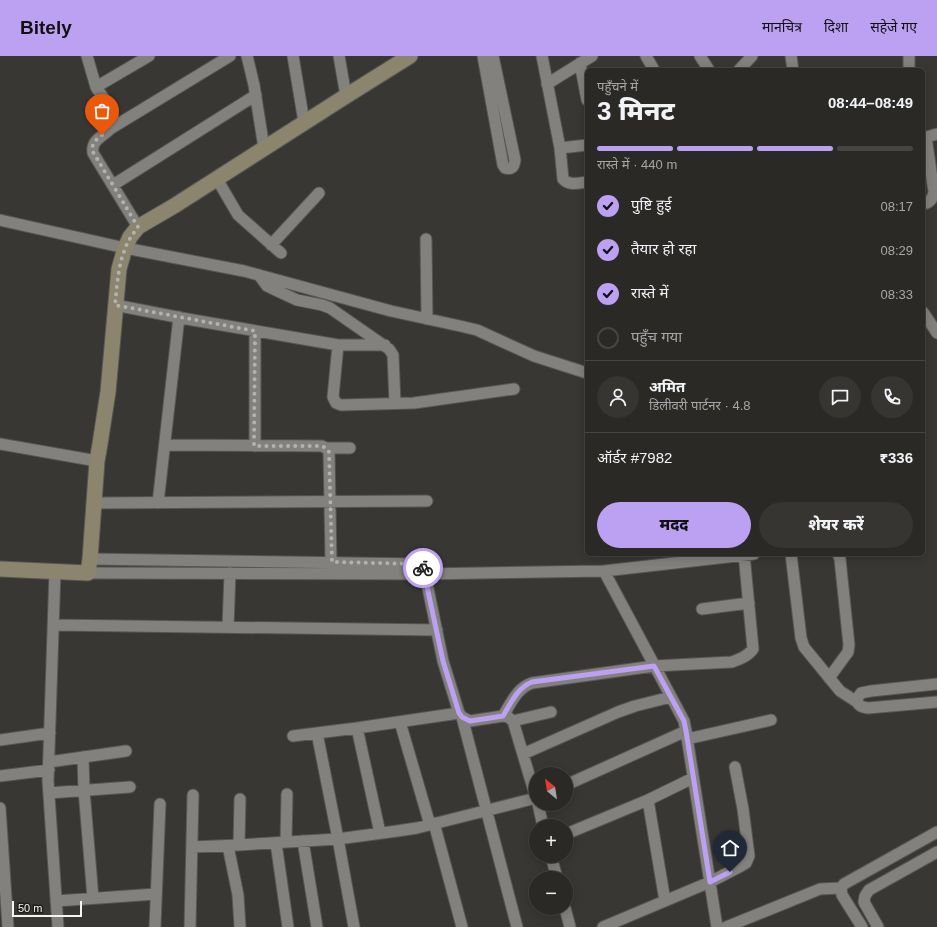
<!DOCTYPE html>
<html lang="hi">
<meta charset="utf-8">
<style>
:root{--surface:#2a2926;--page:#363532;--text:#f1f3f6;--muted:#a5a6a7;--line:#464543;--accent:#bca0f2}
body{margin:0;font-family:Arial,"Noto Sans Devanagari",sans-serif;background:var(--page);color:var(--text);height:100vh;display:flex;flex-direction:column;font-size:15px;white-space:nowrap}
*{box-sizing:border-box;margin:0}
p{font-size:13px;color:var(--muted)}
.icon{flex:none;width:22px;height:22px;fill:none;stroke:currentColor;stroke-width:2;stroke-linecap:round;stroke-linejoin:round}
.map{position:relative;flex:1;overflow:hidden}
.drawer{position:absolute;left:585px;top:12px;width:340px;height:488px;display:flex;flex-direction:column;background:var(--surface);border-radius:6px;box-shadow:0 2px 10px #0003,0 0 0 1px var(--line)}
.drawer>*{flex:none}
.needle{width:26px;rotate:330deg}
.tools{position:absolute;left:529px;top:711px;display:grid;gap:8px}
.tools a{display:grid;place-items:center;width:44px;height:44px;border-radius:50%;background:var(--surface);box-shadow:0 2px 10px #0003,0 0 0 1px var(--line);font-size:20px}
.scale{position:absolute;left:12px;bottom:10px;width:70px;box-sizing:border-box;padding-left:4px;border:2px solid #f5f4f2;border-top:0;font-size:11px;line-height:14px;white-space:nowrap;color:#f5f4f2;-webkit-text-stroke:3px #1f1e1d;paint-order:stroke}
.pin{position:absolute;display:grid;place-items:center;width:34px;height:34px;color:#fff;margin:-41px -17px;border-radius:50% 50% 50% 0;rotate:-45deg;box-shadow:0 0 4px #0007}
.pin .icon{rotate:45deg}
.courier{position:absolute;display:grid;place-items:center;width:40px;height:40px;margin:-20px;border:3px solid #bca0f2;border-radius:50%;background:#fff;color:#222;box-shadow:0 1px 5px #0007}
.overview em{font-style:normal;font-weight:800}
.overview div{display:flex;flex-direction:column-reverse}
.overview{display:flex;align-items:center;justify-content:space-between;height:68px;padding:0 12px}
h1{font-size:26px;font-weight:800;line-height:30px}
.bar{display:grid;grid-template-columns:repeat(4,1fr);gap:6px 4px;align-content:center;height:48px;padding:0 12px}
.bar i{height:5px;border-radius:3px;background:var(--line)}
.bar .selected{background:var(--accent)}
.bar p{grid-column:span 4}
.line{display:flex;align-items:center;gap:10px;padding:0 12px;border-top:1px solid var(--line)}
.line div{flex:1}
.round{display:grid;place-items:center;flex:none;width:42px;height:42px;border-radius:21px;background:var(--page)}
ol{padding:0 12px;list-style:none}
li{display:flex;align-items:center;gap:12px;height:44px}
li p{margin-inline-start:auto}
li .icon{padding:4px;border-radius:50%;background:var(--accent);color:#111;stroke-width:4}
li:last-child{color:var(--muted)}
li i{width:22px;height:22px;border:2px solid var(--line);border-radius:50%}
.action{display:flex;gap:8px;margin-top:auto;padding:8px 12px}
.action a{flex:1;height:46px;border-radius:24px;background:var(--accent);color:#111;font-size:16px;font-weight:800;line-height:46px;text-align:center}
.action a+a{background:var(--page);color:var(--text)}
header{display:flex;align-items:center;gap:24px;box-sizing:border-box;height:56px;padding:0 20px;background:var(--accent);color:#111}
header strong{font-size:19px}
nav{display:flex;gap:22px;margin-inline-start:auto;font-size:14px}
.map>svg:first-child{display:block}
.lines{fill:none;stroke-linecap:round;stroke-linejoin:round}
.street-casing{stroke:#575653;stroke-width:13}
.secondary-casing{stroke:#575653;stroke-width:17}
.street{stroke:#82817d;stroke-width:11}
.secondary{stroke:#8c856e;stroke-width:15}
.done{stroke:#b3b2af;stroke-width:4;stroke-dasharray:0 7.2}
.route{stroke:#bca0f2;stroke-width:5}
</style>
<header>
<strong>Bitely</strong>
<nav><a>मानचित्र</a><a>दिशा</a><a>सहेजे गए</a></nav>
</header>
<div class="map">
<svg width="937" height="871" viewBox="0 0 937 871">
<rect width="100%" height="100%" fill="#383733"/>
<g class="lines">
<defs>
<path id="street" d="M87,0L96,31L149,0
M247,0L254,29L264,92
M293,0L304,66
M339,0L346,40
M483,0L503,109L505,112C512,114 514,111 515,104L493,0
M542,0L560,92L563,123C569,130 579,127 587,126
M646,0L654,14
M700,0L709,14
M791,0L793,14
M580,7L587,44
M739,14L752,0
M909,14V0
M547,28L592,0
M96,31C101,39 112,52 113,61C116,80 90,78 93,97L138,171
M110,73L230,0
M923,82L937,78
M560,92L587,89
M217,123L238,159L281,197
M113,129L256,39
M923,148C930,147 933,142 934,136L926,81
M0,164L125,192L244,215L391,255L460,270L477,274L490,280L534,300L587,317
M426,183L427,263
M271,189L319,137
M259,219L267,230L286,239L297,244L322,249L330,252L389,293L393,299L395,347
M115,249L187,263L338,289H385
M923,256L937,277
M338,289L333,341L336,347L341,349L414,347L514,333
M0,388L97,405
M165,389L322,390L326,392L329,396L331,506
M255,390V275
M326,392H350
M94,447L427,445
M158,447L179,261
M791,498L801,582L804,591L840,635L857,646
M90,503L419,508L423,512L425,518L443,605L459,657L462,661L470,665L503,660L508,661L513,665L536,742
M55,515L48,725L58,871
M604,515L684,665L686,675L717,871
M88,517L425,518L604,515L754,498
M702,553L749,547
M54,569L437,574
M228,571L230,517
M829,622L848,596L849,589L840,503L838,498
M937,628L871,635L861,637L857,643C857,650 862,651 868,652L937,646
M503,660C511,647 517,632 532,627L654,610L732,606C740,603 748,600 753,593L744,498
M462,661L517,871
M513,665L551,656
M400,666L430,769
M357,672L380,777
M317,677L338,783L354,871
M293,680L357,672L459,657
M687,683L771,664
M0,684L50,677
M523,698L618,656L635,650L671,641
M83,701L84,734L93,842
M49,706L126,695
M0,720L49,714
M566,729L686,675
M49,737L130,731
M648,744L665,845
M538,748L543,770
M0,752L8,871
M434,767L462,871
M566,778L648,744L693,722
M303,785L317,871
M286,786L287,738
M276,787L288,871
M239,789L240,743
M228,790L238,839L240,871
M192,791L239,789L338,783L397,775L417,772L536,742
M551,800L557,822
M56,845L156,838
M565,852L570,871
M155,871L160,748
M190,871L193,739
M603,871L710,826L741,810L746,807L749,800L743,753L735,711
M726,871L820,833L841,832
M862,871L842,839L841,832L844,828L937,776
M878,871L864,846L865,840L869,834L937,796"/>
<path id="secondary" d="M0,513L88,517L90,503L97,405L100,388L108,336L119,213L125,192L130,181L138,171L174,150L346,40L410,0"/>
</defs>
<use href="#street" class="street-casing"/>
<use href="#secondary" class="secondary-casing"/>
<use href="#street" class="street"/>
<use href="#secondary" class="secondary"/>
</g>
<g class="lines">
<path class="done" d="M102,79C95,85 91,87 93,96L138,171C133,178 128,184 125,193C118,210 117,230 115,249L255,275L254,390H322L326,392L329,396L332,506L419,508L423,512"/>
<path class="route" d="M423,512L443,605L459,657L462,661L470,665L503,660C511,647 517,632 532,626L654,610L684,665L686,675L710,826L730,816"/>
</g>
</svg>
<div class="tools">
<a><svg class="needle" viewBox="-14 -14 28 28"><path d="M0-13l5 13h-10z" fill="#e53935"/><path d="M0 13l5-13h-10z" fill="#a5a6a7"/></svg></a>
<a>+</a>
<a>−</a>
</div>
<div class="scale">50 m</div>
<div class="pin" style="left:102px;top:79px;background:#ea580c"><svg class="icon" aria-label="bag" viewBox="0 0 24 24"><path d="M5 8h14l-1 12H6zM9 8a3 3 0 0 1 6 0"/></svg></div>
<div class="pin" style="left:730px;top:816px;background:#1f2937"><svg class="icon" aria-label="home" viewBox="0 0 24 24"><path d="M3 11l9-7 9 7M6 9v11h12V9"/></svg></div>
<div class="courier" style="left:423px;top:512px"><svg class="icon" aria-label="bike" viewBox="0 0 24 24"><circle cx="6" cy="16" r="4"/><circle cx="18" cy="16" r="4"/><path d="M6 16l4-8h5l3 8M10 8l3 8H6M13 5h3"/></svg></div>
<section class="drawer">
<div class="overview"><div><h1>3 मिनट</h1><p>पहुँचने में</p></div><em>08:44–08:49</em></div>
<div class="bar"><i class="selected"></i><i class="selected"></i><i class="selected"></i><i></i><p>रास्ते में · 440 m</p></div>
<ol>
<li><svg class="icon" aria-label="check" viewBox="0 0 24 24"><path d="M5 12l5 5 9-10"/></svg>पुष्टि हुई<p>08:17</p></li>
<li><svg class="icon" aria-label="check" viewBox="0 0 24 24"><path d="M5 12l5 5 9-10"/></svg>तैयार हो रहा<p>08:29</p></li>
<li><svg class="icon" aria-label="check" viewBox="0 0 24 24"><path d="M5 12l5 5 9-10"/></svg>रास्ते में<p>08:33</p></li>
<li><i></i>पहुँच गया</li>
</ol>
<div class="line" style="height:72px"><a class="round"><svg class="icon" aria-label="person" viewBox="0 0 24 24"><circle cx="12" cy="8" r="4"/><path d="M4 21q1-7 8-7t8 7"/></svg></a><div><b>अमित</b><p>डिलीवरी पार्टनर · 4.8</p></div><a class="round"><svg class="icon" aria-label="chat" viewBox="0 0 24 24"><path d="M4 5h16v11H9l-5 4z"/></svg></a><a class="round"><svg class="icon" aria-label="phone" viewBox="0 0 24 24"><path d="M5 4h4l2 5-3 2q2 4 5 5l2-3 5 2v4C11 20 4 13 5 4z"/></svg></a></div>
<div class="line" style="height:52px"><div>ऑर्डर #7982</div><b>₹336</b></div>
<div class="action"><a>मदद</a><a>शेयर करें</a></div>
</section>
</div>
